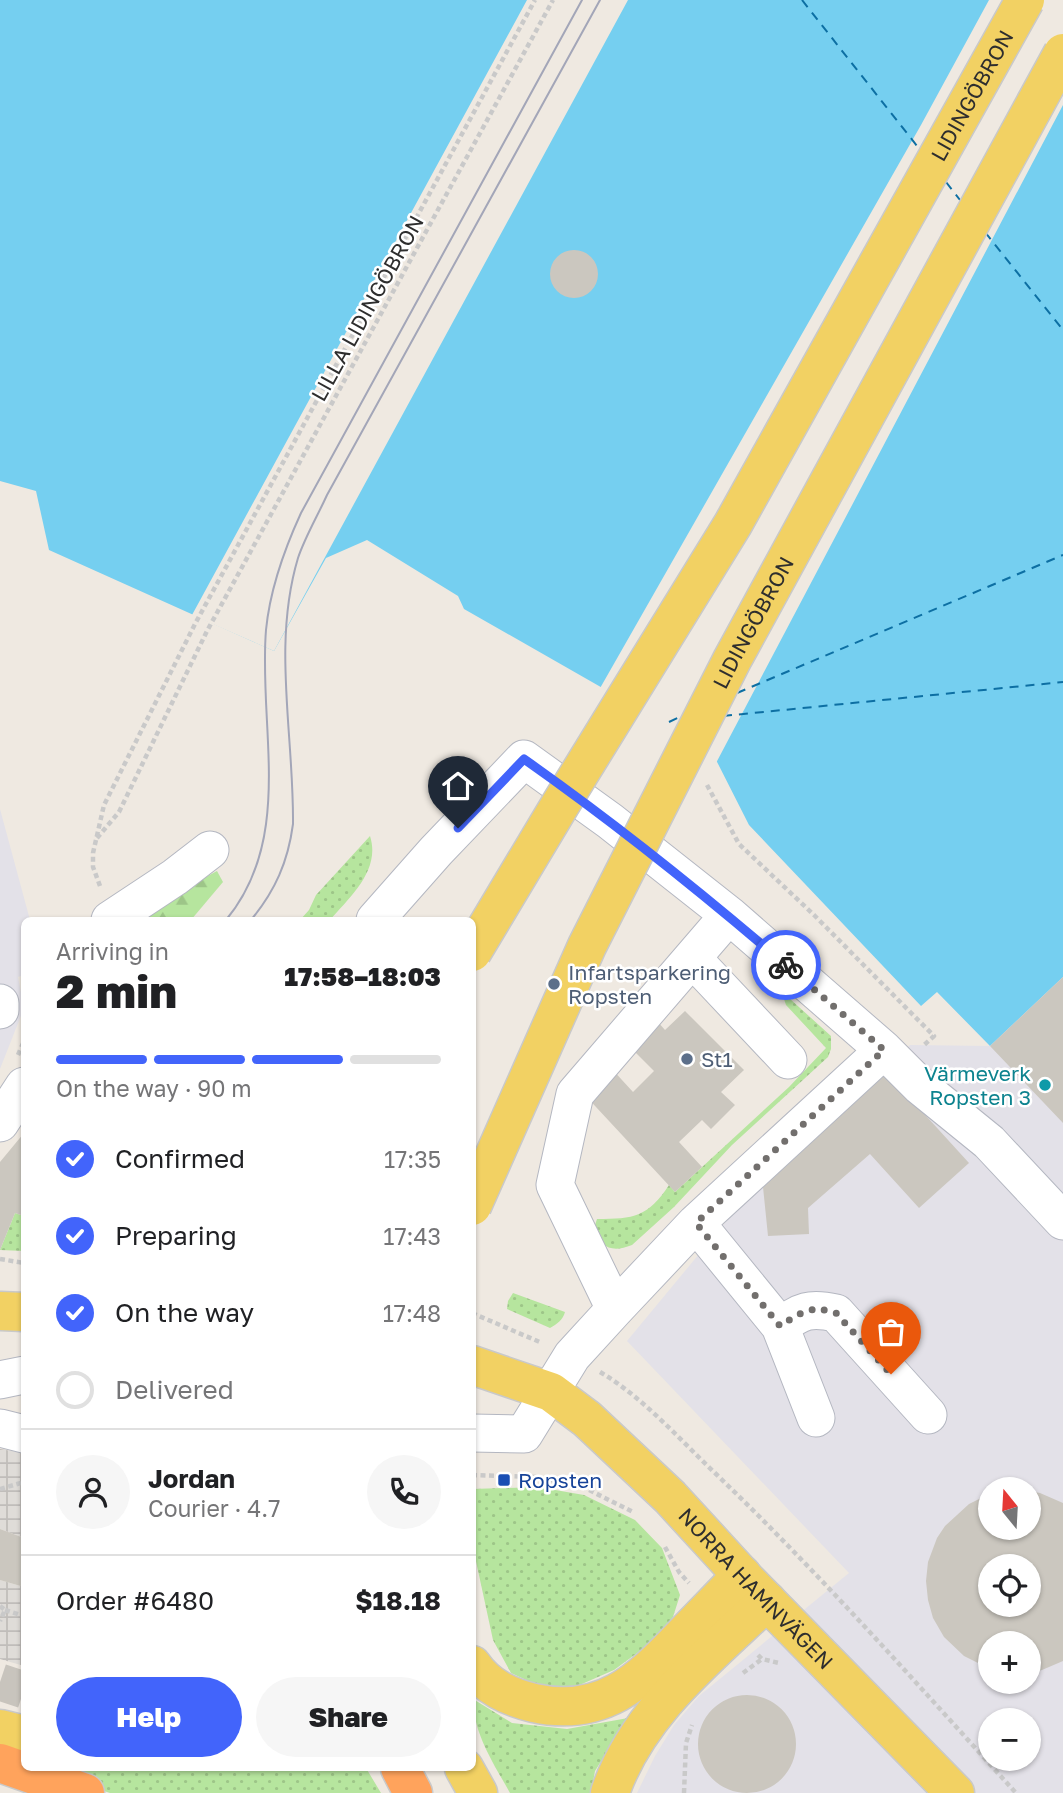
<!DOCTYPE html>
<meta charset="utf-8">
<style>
:root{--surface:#fff;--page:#f6f6f6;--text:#202124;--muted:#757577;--line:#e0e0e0;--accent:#4264fb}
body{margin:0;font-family:"Golos Text",sans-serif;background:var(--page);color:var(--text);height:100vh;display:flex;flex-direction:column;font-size:26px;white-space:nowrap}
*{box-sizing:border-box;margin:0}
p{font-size:23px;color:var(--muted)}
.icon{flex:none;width:38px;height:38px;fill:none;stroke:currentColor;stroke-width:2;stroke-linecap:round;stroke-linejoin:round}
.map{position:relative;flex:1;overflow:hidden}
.drawer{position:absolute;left:21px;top:917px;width:455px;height:854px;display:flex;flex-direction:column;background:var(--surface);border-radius:10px;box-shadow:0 2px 5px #0004}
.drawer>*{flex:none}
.needle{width:46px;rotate:342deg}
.fabs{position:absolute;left:978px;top:1477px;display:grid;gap:14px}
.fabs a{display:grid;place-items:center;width:63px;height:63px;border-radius:50%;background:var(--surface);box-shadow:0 2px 5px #0004;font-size:35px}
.pin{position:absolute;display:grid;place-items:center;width:60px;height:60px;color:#fff;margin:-72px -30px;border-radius:50% 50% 50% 0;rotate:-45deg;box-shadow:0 0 7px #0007}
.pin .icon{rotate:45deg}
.courier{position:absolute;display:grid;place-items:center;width:70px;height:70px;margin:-35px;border:5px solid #4264fb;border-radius:50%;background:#fff;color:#222;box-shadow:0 2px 9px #0007}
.head em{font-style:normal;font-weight:800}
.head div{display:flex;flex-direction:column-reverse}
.head{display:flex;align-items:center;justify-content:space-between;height:119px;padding:0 35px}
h1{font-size:46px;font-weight:800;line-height:52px}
.bar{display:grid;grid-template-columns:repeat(4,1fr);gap:10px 7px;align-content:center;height:84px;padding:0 35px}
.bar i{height:9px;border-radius:5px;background:var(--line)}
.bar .current{background:var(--accent)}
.bar p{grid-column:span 4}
.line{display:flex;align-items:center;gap:18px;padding:0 35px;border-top:2px solid var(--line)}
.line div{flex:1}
.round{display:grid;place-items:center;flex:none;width:74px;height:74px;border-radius:37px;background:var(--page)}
ol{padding:0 35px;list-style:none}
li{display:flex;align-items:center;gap:21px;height:77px}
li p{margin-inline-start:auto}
li .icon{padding:7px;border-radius:50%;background:var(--accent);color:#fff;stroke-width:4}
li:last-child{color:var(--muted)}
li i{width:38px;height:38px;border:4px solid var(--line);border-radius:50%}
.cta{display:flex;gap:14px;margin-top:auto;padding:14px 35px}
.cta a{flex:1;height:80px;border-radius:42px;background:var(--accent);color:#fff;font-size:28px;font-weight:800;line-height:80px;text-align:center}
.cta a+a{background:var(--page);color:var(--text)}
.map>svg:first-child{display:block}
.industrial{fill:#e3e1e8;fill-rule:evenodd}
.grass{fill:url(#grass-dots)}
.forest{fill:url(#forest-firs)}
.plaza{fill:url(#plaza-grid)}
.water{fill:#75cff0}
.pier{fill:#efe9e1}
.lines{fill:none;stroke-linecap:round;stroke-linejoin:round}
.ferry{stroke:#0d6fa3;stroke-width:2;stroke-dasharray:9 7;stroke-linecap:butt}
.building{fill:#cbc7bf;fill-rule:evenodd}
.minor-tunnel{stroke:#c8c4bd;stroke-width:37;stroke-dasharray:37 18;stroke-linecap:butt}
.minor-casing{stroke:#b4b7c1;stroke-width:39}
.major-casing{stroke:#c9c9c9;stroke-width:41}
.highway-casing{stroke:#c9c9c9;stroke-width:41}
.path{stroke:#c9c9c9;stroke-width:4.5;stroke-dasharray:5 3.5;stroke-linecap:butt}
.minor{stroke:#fff;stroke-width:37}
.major{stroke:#f2d163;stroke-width:38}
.highway{stroke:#ffa35c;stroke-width:38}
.tram{stroke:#a3a6b8;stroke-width:2}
.major-bridge-casing{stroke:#c9c9c9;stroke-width:41;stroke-linecap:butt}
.major-bridge{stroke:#f2d163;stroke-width:38}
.done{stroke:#726f6d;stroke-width:7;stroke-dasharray:0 12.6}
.route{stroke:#4264fb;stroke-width:9}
.service-dot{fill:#5c6f8a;stroke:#fff;stroke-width:2.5}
.culture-dot{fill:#0f9aa8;stroke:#fff;stroke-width:2.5}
.transit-dot{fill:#1a4fb4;stroke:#fff;stroke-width:2.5}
.labels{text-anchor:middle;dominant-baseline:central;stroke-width:5;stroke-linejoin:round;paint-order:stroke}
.street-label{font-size:21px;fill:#2e2e2e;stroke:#fff}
.service-label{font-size:21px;fill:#4e5e75;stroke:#fff;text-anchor:start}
.culture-label{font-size:21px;fill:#0d838f;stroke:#fff;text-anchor:end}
.transit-label{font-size:21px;fill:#164399;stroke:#fff;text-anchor:start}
</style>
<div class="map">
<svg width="1063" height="1793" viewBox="0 0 1063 1793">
<defs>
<pattern id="grass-dots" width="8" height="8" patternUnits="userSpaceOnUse" patternTransform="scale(1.75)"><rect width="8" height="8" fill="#b6e59e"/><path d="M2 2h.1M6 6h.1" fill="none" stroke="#9dc588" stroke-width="1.8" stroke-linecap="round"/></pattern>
<pattern id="forest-firs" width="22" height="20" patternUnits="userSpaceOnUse" patternTransform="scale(1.75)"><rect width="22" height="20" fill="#b6e59e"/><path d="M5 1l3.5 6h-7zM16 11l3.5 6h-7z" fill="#9dc588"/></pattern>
<pattern id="plaza-grid" width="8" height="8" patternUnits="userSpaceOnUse" patternTransform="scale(1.75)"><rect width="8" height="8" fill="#dfdcd8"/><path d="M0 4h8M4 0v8" fill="none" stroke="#c0bdba"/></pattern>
</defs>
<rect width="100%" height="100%" fill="#efe9e1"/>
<path class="industrial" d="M0,809L30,920H24V975L18,977L24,1008L0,1069Z
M1063,977V1793H637L655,1756L674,1725L699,1696L849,1573L627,1341L757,1184L910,1045L990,1046ZM990,1489H1029V1528H990ZM990,1566H1029V1605H990ZM990,1643H1029V1682H990ZM990,1720H1029V1759H990Z"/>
<path class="grass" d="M370,836C381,870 350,897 330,920H300L309,910L316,895Z
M783,996L789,998L831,1036V1049L828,1057L732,1145L674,1207L632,1245C612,1253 600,1248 594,1228L597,1219C634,1219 648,1217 669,1185L675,1192L789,1087L826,1048L786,1005Z
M15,1213L24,1216V1251L0,1250Z
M513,1293L565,1312C563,1320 557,1324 550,1328L507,1309L508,1301Z
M538,1487L584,1495L635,1520L662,1548L680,1595L673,1617L659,1637L614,1670L575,1687L537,1685L511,1673L493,1640L474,1552L472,1489Z
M473,1699L512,1723L567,1729L628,1718L595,1771L591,1793H510C494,1764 473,1733 473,1699Z
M35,1768H366L381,1793H110Z"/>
<path class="forest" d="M217,871L223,882L191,920H142L193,884Z"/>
<path class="plaza" d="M0,1449L24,1453V1538L0,1529Z
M0,1580L24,1587V1666L0,1659Z"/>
<path class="water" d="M0,0H1063V977L990,1046L937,992L921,1006L749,825L711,750L464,609L458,596L367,540L326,558L274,651L49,550L36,491L0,481Z"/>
<path class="pier" d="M527,0H628L274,651L192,615Z
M989,0H1063V105L715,765L709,752L599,690L921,125Z"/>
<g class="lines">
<path class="ferry" d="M802,0L921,151
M946,182L960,200
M985,232L1063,330
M737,693L1063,555
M723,716L1063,682
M669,722L684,715"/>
</g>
<path class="building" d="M550 274a24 24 0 1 1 48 0a24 24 0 1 1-48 0Z
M1063,977V1123L990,1046Z
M685,1011L744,1070L721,1092L735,1105L711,1129L702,1120L679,1142L702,1167L675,1192L583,1093L611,1068L633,1092L654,1071L630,1047L657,1021L665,1030Z
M887,1073L969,1163L919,1208L870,1154L808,1208L809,1234L768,1236L763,1187Z
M24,1133V1216L15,1213L0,1250V1162Z
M1029,1491L1040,1493L1063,1503V1661L1042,1670L1029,1673V1643H990V1669L964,1656L944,1637L933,1618L928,1600L926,1581L928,1562L937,1538L945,1526L969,1504L983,1497L990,1495V1528H1029ZM990,1566H1029V1605H990Z
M0,1529L24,1538V1587L0,1580Z
M698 1744a49 49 0 1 1 98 0a49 49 0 1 1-98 0Z"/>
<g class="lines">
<path class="minor-tunnel" d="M0,1682L24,1690"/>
<defs>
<path id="minor" d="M110,920L175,877L210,850
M375,920L436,851L524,759L610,821L729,915L884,1050L696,1223L615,1309L572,1356L524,1434L472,1433
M692,958L788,1060
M0,1003V1010
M884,1050L920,1086L989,1142L1063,1221
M0,1123L24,1086
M696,1223L780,1326L816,1418
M615,1309L555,1185L575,1094L729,915
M780,1326C802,1311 809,1307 836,1313L928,1415
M0,1380L24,1375
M0,1428L24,1434"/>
<g id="major">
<path d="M0,1311L24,1312"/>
<path id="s1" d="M472,1365L551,1392L587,1419L670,1497L747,1581L955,1793"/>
<path d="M472,1665C487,1687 509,1697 534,1703C602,1718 639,1682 682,1637C702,1616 722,1596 742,1575"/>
<path d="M0,1729L24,1735"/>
<path d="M464,1768L478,1793"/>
<path d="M610,1793C637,1713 708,1657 767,1601"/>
</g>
<path id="highway" d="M0,1763L85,1793
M400,1768L413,1793"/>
</defs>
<use href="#minor" class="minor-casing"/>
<use href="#major" class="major-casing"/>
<use href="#highway" class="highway-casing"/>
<path class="path" d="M707,785L739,844L814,915L934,1036L923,1046
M97,838L119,812L207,631L553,0
M100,886L93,867V853L104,805L195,624L535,0
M18,1055L24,1041
M0,1259L24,1263
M472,1313L542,1343
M600,1372C644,1398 679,1439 716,1474C821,1575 918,1685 1016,1793
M472,1475L537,1477L583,1487L633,1512
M0,1489L24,1482
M665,1547L679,1572L689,1583
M0,1606L5,1610L0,1621
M5,1610L24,1616
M758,1655L762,1659L779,1663
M743,1673L762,1659
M684,1793L686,1743L692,1725"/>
<use href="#minor" class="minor"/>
<use href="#major" class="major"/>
<use href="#highway" class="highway"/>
<path class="tram" d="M226,920C295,837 258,726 266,630C270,589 284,550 301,513L582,0
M251,920C275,891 288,862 293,824C294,735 272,645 298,558C305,537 318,515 327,495L600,0"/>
<defs>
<g id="major-bridge">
<path id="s2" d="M472,952L560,805L733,524L1025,0"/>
<path id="s3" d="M472,1206L587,946L732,660L1063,53"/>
</g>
</defs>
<use href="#major-bridge" class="major-bridge-casing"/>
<use href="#major-bridge" class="major-bridge"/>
</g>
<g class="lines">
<path class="done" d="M786,965L884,1050L696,1223L780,1326L797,1315L817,1308L836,1313L891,1374"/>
<path class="route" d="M458,828L524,759C615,823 701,892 786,965"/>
</g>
<g class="service-dot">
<circle cx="554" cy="984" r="7"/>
<circle cx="687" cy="1059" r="7"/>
</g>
<circle class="culture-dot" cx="1045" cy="1085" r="7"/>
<rect class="transit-dot" x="497" y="1473" width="14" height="14" rx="3.5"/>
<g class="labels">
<g class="street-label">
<text stroke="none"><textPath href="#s2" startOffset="992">LIDINGÖBRON</textPath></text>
<text transform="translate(367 308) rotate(-61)">LILLA LIDINGÖBRON</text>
<text stroke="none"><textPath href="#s3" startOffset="648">LIDINGÖBRON</textPath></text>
<text stroke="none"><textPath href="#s1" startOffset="368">NORRA HAMNVÄGEN</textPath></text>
</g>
<g class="service-label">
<text x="568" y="972">Infartsparkering<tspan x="568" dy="24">Ropsten</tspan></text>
<text x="701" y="1059">St1</text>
</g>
<g class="culture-label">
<text x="1031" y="1073">Värmeverk<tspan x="1031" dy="24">Ropsten 3</tspan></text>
</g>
<g class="transit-label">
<text x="518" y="1480">Ropsten</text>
</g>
</g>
</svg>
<div class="fabs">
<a><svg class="needle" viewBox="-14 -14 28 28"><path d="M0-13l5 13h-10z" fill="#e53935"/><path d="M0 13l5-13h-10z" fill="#757577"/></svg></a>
<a><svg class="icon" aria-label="locate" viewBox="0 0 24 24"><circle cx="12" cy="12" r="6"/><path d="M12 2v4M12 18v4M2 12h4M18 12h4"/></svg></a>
<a>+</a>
<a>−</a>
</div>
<div class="pin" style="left:891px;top:1374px;background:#ea580c"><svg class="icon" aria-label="bag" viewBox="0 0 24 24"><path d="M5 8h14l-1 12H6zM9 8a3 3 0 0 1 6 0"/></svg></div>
<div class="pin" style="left:458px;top:828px;background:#1f2937"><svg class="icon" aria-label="home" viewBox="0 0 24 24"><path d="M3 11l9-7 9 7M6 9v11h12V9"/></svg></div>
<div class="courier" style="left:786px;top:965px"><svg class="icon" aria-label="bike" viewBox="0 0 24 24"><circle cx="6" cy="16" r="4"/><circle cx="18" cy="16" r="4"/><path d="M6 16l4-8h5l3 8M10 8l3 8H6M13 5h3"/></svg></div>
<section class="drawer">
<div class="head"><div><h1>2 min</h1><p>Arriving in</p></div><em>17:58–18:03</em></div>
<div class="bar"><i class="current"></i><i class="current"></i><i class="current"></i><i></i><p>On the way · 90 m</p></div>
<ol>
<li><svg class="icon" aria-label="check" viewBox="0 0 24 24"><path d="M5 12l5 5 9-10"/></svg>Confirmed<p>17:35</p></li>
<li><svg class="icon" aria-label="check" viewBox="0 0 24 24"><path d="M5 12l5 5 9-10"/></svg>Preparing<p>17:43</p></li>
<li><svg class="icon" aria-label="check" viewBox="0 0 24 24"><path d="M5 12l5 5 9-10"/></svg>On the way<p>17:48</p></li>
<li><i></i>Delivered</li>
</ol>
<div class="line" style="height:126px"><a class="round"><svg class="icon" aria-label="person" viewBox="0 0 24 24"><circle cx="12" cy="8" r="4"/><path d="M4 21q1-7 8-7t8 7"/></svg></a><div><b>Jordan</b><p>Courier · 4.7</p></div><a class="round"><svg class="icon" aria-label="phone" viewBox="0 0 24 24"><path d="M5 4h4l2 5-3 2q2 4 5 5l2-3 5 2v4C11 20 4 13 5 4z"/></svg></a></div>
<div class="line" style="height:91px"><div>Order #6480</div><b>$18.18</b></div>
<div class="cta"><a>Help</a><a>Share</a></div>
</section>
</div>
